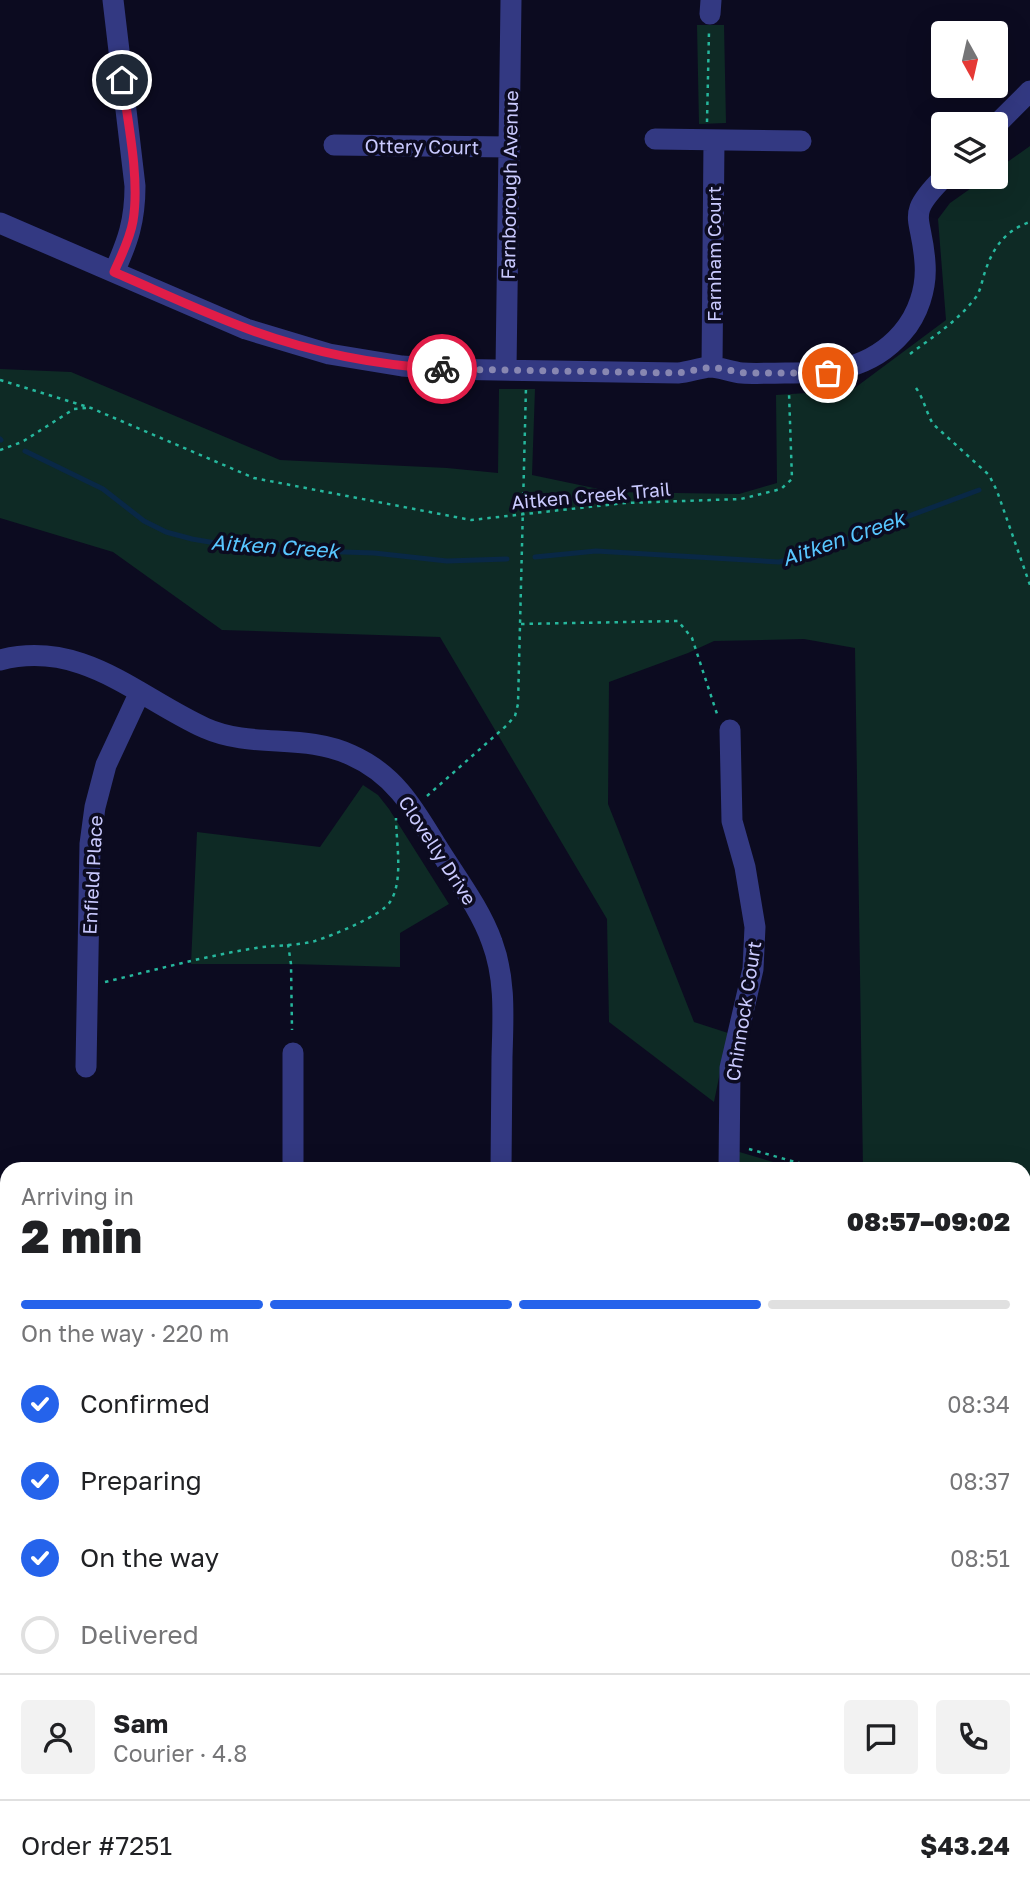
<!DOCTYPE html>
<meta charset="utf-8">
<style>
:root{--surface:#fff;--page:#f2f2f2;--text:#202124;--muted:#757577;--line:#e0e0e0;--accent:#2563eb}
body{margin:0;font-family:"Golos Text",sans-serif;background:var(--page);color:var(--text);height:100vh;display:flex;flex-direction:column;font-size:26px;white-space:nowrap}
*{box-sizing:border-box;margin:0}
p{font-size:23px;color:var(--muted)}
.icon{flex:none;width:38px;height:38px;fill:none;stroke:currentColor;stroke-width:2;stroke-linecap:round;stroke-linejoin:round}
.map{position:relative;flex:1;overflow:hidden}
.details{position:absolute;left:0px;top:1162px;width:1031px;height:742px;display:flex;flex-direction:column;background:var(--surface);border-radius:21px 21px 0 0;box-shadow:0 7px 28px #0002}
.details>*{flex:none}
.needle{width:46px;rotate:172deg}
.buttons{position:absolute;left:931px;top:21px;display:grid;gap:14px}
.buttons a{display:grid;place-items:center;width:77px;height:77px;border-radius:7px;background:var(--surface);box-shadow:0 7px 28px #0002;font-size:35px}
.pin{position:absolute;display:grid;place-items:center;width:60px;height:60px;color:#fff;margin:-30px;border:4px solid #fff;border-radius:50%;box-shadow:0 2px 7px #0007}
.courier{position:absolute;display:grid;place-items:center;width:70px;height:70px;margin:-35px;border:5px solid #e11d48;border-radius:50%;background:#fff;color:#222;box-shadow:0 2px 9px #0007}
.headline em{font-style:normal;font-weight:800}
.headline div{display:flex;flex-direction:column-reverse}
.headline{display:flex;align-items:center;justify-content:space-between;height:119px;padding:0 21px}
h1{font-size:46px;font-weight:800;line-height:52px}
.bar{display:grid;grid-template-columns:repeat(4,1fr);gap:10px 7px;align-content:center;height:84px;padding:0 21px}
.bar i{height:9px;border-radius:5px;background:var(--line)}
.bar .on{background:var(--accent)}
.bar p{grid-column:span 4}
.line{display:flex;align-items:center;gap:18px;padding:0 21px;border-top:2px solid var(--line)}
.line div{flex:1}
.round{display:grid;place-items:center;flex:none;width:74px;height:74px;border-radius:7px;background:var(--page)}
ol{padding:0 21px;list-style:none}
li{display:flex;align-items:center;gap:21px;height:77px}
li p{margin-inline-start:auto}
li .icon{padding:7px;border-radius:50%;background:var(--accent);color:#fff;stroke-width:4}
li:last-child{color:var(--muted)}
li i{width:38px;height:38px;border:4px solid var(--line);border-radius:50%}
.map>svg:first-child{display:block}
.green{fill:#0e2a25}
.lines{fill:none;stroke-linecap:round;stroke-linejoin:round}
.stream{stroke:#092846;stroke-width:5}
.path{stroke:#26b79d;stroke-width:2.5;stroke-dasharray:3.5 5;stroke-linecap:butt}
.minor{stroke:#333982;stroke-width:21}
.major{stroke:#a951ff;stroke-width:21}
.done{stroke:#8887b1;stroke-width:7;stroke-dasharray:0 12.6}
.route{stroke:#e11d48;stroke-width:9}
.labels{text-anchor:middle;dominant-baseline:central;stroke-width:7;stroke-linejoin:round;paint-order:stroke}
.street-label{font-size:19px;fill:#cacaff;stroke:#0c0b20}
.water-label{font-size:21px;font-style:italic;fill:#58c6ff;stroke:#0c0b20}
</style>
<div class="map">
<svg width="1030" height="1904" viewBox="0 0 1030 1904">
<rect width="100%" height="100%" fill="#0c0b20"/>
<path class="green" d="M697,25H724L726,123L699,124Z
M1030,146V1262H1024V1169H863L855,648L804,639L714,641L688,653L609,682L608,804L694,1022L728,1033L714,1102L609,1022L607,919L440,637L222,630L113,552L0,518V369L71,372L280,460L447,468L498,473L499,389H535L532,475L613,492L739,494L777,483L776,395L852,390L946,320L938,219L950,203L987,177H996V170Z
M363,785L378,795L389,809L449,904L400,933V967L291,964H191L197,832L320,847Z
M736,1151L797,1169H736Z"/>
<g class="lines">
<path class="stream" d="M0,439L1,440
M25,451L103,489L144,521L166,532L192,539L251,549L374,553L447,561L507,559
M535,557L596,551L779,562L804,555L979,490"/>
<path class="path" d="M707,122L709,31
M910,354C934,336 958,321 976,297C981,290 982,280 985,272C993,247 1006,230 1030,222
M0,380L91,408L254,478L471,520L625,503L741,499L781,489L792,479L789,393
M916,388C924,399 926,412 933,424L989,475L997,491L1030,585
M0,450L22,442L74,409L87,408
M521,624L678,621L692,638L717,714
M427,796L506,726L515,716L518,704L526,387
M288,944L291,964L292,1030
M105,982C155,970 205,956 256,948C275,945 296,946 315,941C331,936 381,916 390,902C404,881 396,842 396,818
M749,1149L820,1169
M1024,1261L1030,1263"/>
<path class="minor" d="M113,0L135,186C135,221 128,241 114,272
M710,14L711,0
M996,125L1030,91
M655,139L801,141
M334,145L510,147
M0,223L246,329L329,354L402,366L441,369L678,373C689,372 699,368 710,367C720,367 731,372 742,373C756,374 770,373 785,373C829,374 871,369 902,333C918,315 927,288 925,263C922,214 904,217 944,177
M712,367L714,140
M506,370L511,0
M0,660C82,639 137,697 205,728C252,749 304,733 351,755C394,774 413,807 436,845C455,876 480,908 492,942C506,979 503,1019 502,1057C502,1095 501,1132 501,1169
M86,1067L90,844L95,807L106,765L140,692
M293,1169V1053
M729,1169L730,1068L753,969L755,927L745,867L732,821L730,730
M0,1273H7
M0,1393H7
M1024,1393H1030
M1024,1602H1030
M0,1644L7,1643
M1024,1816H1030
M20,1904L482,1900L557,1904
M587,1904L597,1900L610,1904
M848,1904L851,1897"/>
<path class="major" d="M1024,1305H1030
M0,1314H7
M1024,1356H1030
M0,1362H7"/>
</g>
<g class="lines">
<path class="done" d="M442,369L678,373L712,367L744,373H828"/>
<path class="route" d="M122,80C128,122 140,180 133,221C130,239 121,256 114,272C158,291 202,312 248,329C310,352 376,365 442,369"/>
</g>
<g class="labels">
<g class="street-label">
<text transform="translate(422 146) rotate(1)">Ottery Court</text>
<text transform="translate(509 185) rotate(-89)">Farnborough Avenue</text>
<text transform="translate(713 254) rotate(-90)">Farnham Court</text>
<text transform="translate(591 495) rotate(-5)">Aitken Creek Trail</text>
<text transform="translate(438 850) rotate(57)">Clovelly Drive</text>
<text transform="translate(92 875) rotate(-87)">Enfield Place</text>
<text transform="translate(743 1011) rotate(-81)">Chinnock Court</text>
</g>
<g class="water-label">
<text transform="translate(843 538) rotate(-19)">Aitken Creek</text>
<text transform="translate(275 546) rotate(4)">Aitken Creek</text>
</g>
</g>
</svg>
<div class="buttons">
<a><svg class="needle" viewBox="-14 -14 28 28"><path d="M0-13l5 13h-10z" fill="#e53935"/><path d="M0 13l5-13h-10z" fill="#757577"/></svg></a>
<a><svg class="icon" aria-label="layers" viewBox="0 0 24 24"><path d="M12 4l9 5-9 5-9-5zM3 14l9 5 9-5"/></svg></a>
</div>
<div class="pin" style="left:828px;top:373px;background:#ea580c"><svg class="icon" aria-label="bag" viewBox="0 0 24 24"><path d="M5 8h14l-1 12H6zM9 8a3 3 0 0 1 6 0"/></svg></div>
<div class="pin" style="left:122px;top:80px;background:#1f2937"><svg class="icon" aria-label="home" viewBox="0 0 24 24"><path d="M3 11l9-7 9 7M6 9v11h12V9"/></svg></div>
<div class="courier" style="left:442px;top:369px"><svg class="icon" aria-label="bike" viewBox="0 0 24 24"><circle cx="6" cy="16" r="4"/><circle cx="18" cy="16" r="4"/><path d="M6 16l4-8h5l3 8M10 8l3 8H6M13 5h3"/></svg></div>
<section class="details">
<div class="headline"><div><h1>2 min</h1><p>Arriving in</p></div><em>08:57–09:02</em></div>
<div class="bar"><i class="on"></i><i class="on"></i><i class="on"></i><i></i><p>On the way · 220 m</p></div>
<ol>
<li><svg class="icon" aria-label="check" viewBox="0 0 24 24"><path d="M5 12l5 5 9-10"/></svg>Confirmed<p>08:34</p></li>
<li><svg class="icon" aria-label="check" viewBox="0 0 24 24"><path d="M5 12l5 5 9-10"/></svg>Preparing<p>08:37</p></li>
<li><svg class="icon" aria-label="check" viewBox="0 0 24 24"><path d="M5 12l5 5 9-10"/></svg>On the way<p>08:51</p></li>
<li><i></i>Delivered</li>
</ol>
<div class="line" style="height:126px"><a class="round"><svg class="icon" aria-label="person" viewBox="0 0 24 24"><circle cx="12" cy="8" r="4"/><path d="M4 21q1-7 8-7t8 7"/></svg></a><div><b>Sam</b><p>Courier · 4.8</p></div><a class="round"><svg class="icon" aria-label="chat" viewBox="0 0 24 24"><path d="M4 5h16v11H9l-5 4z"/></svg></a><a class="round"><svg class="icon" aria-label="phone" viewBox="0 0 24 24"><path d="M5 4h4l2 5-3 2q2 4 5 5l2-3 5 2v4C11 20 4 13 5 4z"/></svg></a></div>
<div class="line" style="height:91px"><div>Order #7251</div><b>$43.24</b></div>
</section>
</div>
